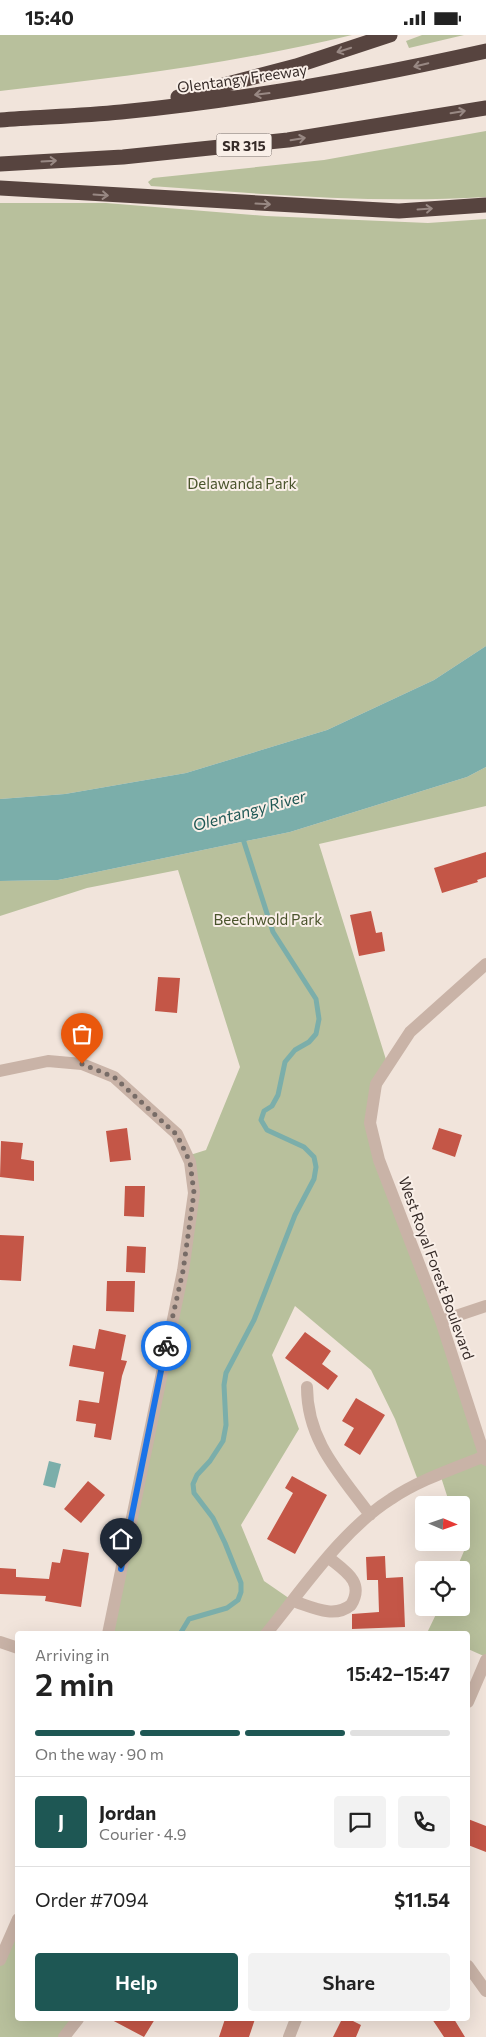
<!DOCTYPE html>
<meta charset="utf-8">
<style>
:root{--surface:#fff;--page:#f2f2f2;--text:#222;--muted:#767676;--line:#e0e0e0;--accent:#1e5754}
body{margin:0;font-family:Commissioner,sans-serif;background:var(--page);color:var(--text);height:100vh;display:flex;flex-direction:column;font-size:19px;white-space:nowrap}
*{box-sizing:border-box;margin:0}
p{font-size:16px;color:var(--muted)}
.icon{flex:none;width:28px;height:28px;fill:none;stroke:currentColor;stroke-width:2;stroke-linecap:round;stroke-linejoin:round}
.map{position:relative;flex:1;overflow:hidden}
.drawer{position:absolute;left:15px;top:1596px;width:455px;height:390px;display:flex;flex-direction:column;background:var(--surface);border-radius:5px;box-shadow:0 5px 20px #0002}
.drawer>*{flex:none}
.needle{width:32px;rotate:92deg}
.controls{position:absolute;left:415px;top:1461px;display:grid;gap:10px}
.controls a{display:grid;place-items:center;width:55px;height:55px;border-radius:5px;background:var(--surface);box-shadow:0 5px 20px #0002;font-size:25px}
.pin{position:absolute;display:grid;place-items:center;width:42px;height:42px;color:#fff;margin:-51px -21px;border-radius:50% 50% 50% 0;rotate:-45deg;box-shadow:0 0 5px #0007}
.pin .icon{rotate:45deg}
.courier{position:absolute;display:grid;place-items:center;width:50px;height:50px;margin:-25px;border:4px solid #1a73e8;border-radius:50%;background:#fff;color:#222;box-shadow:0 1px 6px #0007}
.headline em{font-style:normal;font-weight:600}
.headline div{display:flex;flex-direction:column-reverse}
.headline{display:flex;align-items:center;justify-content:space-between;height:85px;padding:0 20px}
h1{font-size:32px;font-weight:600;line-height:38px}
.bar{display:grid;grid-template-columns:repeat(4,1fr);gap:8px 5px;align-content:center;height:60px;padding:0 20px}
.bar i{height:6px;border-radius:4px;background:var(--line)}
.bar .on{background:var(--accent)}
.bar p{grid-column:span 4}
.line{display:flex;align-items:center;gap:12px;padding:0 20px;border-top:1px solid var(--line)}
.line div{flex:1}
.round{display:grid;place-items:center;flex:none;width:52px;height:52px;border-radius:5px;background:var(--page)}
.button{display:flex;gap:10px;margin-top:auto;padding:10px 20px}
.button a{flex:1;height:58px;border-radius:5px;background:var(--accent);color:#fff;font-size:20px;font-weight:600;line-height:58px;text-align:center}
.button a+a{background:var(--page);color:var(--text)}
.status{display:flex;justify-content:space-between;align-items:center;height:35px;padding:0 25px;background:var(--surface);direction:ltr}
.status svg{height:14px;fill:currentColor}
.map>svg:first-child{display:block}
.green{fill:#b8c09c}
.water{fill:#7baeaa}
.lines{fill:none;stroke-linecap:round;stroke-linejoin:round}
.stream{stroke:#7baeaa;stroke-width:5}
.building{fill:#c45647}
.minor{stroke:#c9b3a7;stroke-width:12}
.highway{stroke:#57443f;stroke-width:15}
.oneway{stroke:#988883}
.done{stroke:#776c67;stroke-width:5;stroke-dasharray:0 9}
.route{stroke:#1a73e8;stroke-width:6}
.labels{text-anchor:middle;dominant-baseline:central;stroke-width:4;stroke-linejoin:round;paint-order:stroke}
.shield{fill:#f9efe8;stroke:#706662;stroke-width:1}
.shield-label{font-size:14px;font-weight:bold;fill:#362b28}
.street-label{font-size:15px;fill:#362b28;stroke:#f9efe8}
.park-label{font-size:15px;fill:#4a542c;stroke:#f9efe8}
.water-label{font-size:16px;font-style:italic;fill:#1e5754;stroke:#f9efe8}
</style>
<div class="status"><b>15:40</b><svg viewBox="0 0 49 12"><path d="M0 12V9h3v3zM5 12V6h3v6zM10 12V3h3v9zM15 12V0h3v12zM26 1h20v11H26zM47 4h2v5h-2z"/></svg></div>
<div class="map">
<svg width="486" height="2002" viewBox="0 0 486 2002">
<rect width="100%" height="100%" fill="#f1e4db"/>
<path class="green" d="M0,0H352C236,28 118,43 0,56Z
M422,0H464L409,13L406,6Z
M486,96V162C374,169 262,159 151,151L148,147L153,143L324,125Z
M0,168H106L266,181L428,188L486,184V611L434,645L327,695L186,738L65,759L0,764Z
M486,732V771L319,809L388,1031L370,1087L486,1425V1622L468,1614V1599L427,1598L439,1573L461,1572V1535H456L464,1516L461,1506V1470H450L440,1439L419,1448L395,1384L371,1335L295,1271L272,1320L299,1394L241,1490L264,1546L293,1566L266,1599H108L194,1158L187,1121L206,1115L240,1032L178,835L87,853L0,881V846L58,845L290,797L467,742Z
M17,1884L18,1984H78L64,2002H0V1925Z"/>
<path class="water" d="M486,611V732L467,742L290,797L58,845L0,846V764L65,759L186,738L327,695L434,645Z
M49,1426L61,1429L55,1453L43,1450Z"/>
<g class="lines">
<path class="stream" d="M180,1599L189,1584L227,1573L238,1565L241,1557V1548L225,1508L213,1483L194,1458L193,1449L197,1440L210,1426L223,1406L226,1390L224,1350L226,1338L254,1285L295,1180L314,1144L316,1132L314,1122L304,1112L267,1095L261,1085L264,1076L272,1071L278,1060L285,1027L295,1015L309,1007L316,999L319,984L316,964L273,897L244,807"/>
</g>
<path class="building" d="M486,817V842L477,845L478,847L442,858L434,833Z
M371,876L376,898L382,897L385,916L359,921L350,880Z
M158,942L180,943L177,978L155,976Z
M127,1093L131,1125L110,1127L106,1096Z
M439,1093L462,1100L455,1122L432,1114Z
M1,1106L23,1108L21,1124L34,1126V1146L0,1142Z
M125,1151H145L144,1182L124,1181Z
M0,1200L24,1201L21,1246L0,1245Z
M127,1211L146,1212L145,1238L126,1237Z
M107,1246H135L134,1277L106,1276Z
M99,1294L126,1300L121,1325L127,1326L122,1341L111,1405L94,1402L96,1389L76,1386L79,1365L99,1368L104,1337L69,1331L73,1310L95,1314Z
M305,1297L331,1316L322,1329L338,1341L328,1355L285,1323Z
M356,1363L385,1380L360,1420L344,1410L354,1393L342,1386Z
M292,1441L327,1460L295,1519L267,1504L293,1458L285,1453Z
M88,1446L105,1460L81,1488L64,1474Z
M63,1514L89,1518L81,1572L45,1566L46,1561L0,1559V1533L16,1534V1542L49,1544L52,1527L60,1528Z
M385,1521L386,1543L403,1542L405,1592L352,1594V1579L379,1577L378,1545H367L366,1522Z
M468,1784L486,1791V1817L468,1810Z
M110,1984H155L144,2002Z
M225,1984H255L249,2002H219Z
M342,1984H349L361,1990L356,2002H333Z
M432,1984H454L465,2002H444Z"/>
<g class="lines">
<path class="minor" d="M486,929L410,997L376,1049L370,1088L379,1125L441,1286L486,1425
M0,1036L48,1026L82,1029L114,1042L177,1099L190,1127L194,1158L183,1236L108,1599
M441,1286L486,1271
M307,1352C307,1406 340,1439 370,1480
M293,1566C312,1572 334,1584 351,1570C365,1547 345,1536 329,1523
M266,1599C303,1554 342,1495 391,1464C419,1445 453,1434 485,1421
M0,1607L18,1613
M468,1667L486,1625
M0,1925L18,1884
M468,1931L486,1956
M64,2002L78,1984
M289,2002L296,1984"/>
<path class="highway" d="M178,62L296,31L390,0
M0,85C40,82 81,81 121,77C244,65 365,43 486,16
M0,129L123,122L288,105L486,73
M0,153L399,176L486,170"/>
</g>
<defs><path id="oneway-shaft" d="M-6 0H5M1.5-3L5.5 0L1.5 3" fill="none" stroke-width="1.6" stroke-linecap="round" stroke-linejoin="round" transform="scale(1.25)"/></defs>
<g class="oneway">
<use href="#oneway-shaft" transform="translate(344 15) rotate(162)"/>
<use href="#oneway-shaft" transform="translate(421 30) rotate(167)"/>
<use href="#oneway-shaft" transform="translate(262 59) rotate(173)"/>
<use href="#oneway-shaft" transform="translate(458 77) rotate(-9)"/>
<use href="#oneway-shaft" transform="translate(298 104) rotate(-9)"/>
<use href="#oneway-shaft" transform="translate(49 126) rotate(-3)"/>
<use href="#oneway-shaft" transform="translate(101 160) rotate(4)"/>
<use href="#oneway-shaft" transform="translate(263 169) rotate(3)"/>
<use href="#oneway-shaft" transform="translate(425 174) rotate(-4)"/>
</g>
<g class="lines">
<path class="done" d="M82,1029L114,1042L177,1100L190,1127L194,1158L183,1236L166,1311"/>
<path class="route" d="M121,1534L166,1311"/>
</g>
<g class="labels">
<rect class="shield" x="216.5" y="98.5" width="55" height="23" rx="4"/>
<g class="shield-label">
<text x="244" y="110">SR 315</text>
</g>
<g class="street-label">
<text transform="translate(242 43) rotate(-8)">Olentangy Freeway</text>
<text transform="translate(437 1233) rotate(70)">West Royal Forest Boulevard</text>
</g>
<g class="park-label">
<text x="242" y="448">Delawanda Park</text>
<text x="268" y="884">Beechwold Park</text>
</g>
<g class="water-label">
<text transform="translate(249 775) rotate(-15)">Olentangy River</text>
</g>
</g>
</svg>
<div class="controls">
<a><svg class="needle" viewBox="-14 -14 28 28"><path d="M0-13l5 13h-10z" fill="#e53935"/><path d="M0 13l5-13h-10z" fill="#767676"/></svg></a>
<a><svg class="icon" aria-label="locate" viewBox="0 0 24 24"><circle cx="12" cy="12" r="6"/><path d="M12 2v4M12 18v4M2 12h4M18 12h4"/></svg></a>
</div>
<div class="pin" style="left:82px;top:1029px;background:#ea580c"><svg class="icon" aria-label="bag" viewBox="0 0 24 24"><path d="M5 8h14l-1 12H6zM9 8a3 3 0 0 1 6 0"/></svg></div>
<div class="pin" style="left:121px;top:1534px;background:#1f2937"><svg class="icon" aria-label="home" viewBox="0 0 24 24"><path d="M3 11l9-7 9 7M6 9v11h12V9"/></svg></div>
<div class="courier" style="left:166px;top:1311px"><svg class="icon" aria-label="bike" viewBox="0 0 24 24"><circle cx="6" cy="16" r="4"/><circle cx="18" cy="16" r="4"/><path d="M6 16l4-8h5l3 8M10 8l3 8H6M13 5h3"/></svg></div>
<section class="drawer">
<div class="headline"><div><h1>2 min</h1><p>Arriving in</p></div><em>15:42–15:47</em></div>
<div class="bar"><i class="on"></i><i class="on"></i><i class="on"></i><i></i><p>On the way · 90 m</p></div>
<div class="line" style="height:90px"><b class="round" style="background:var(--accent);color:#fff">J</b><div><b>Jordan</b><p>Courier · 4.9</p></div><a class="round"><svg class="icon" aria-label="chat" viewBox="0 0 24 24"><path d="M4 5h16v11H9l-5 4z"/></svg></a><a class="round"><svg class="icon" aria-label="phone" viewBox="0 0 24 24"><path d="M5 4h4l2 5-3 2q2 4 5 5l2-3 5 2v4C11 20 4 13 5 4z"/></svg></a></div>
<div class="line" style="height:65px"><div>Order #7094</div><b>$11.54</b></div>
<div class="button"><a>Help</a><a>Share</a></div>
</section>
</div>
